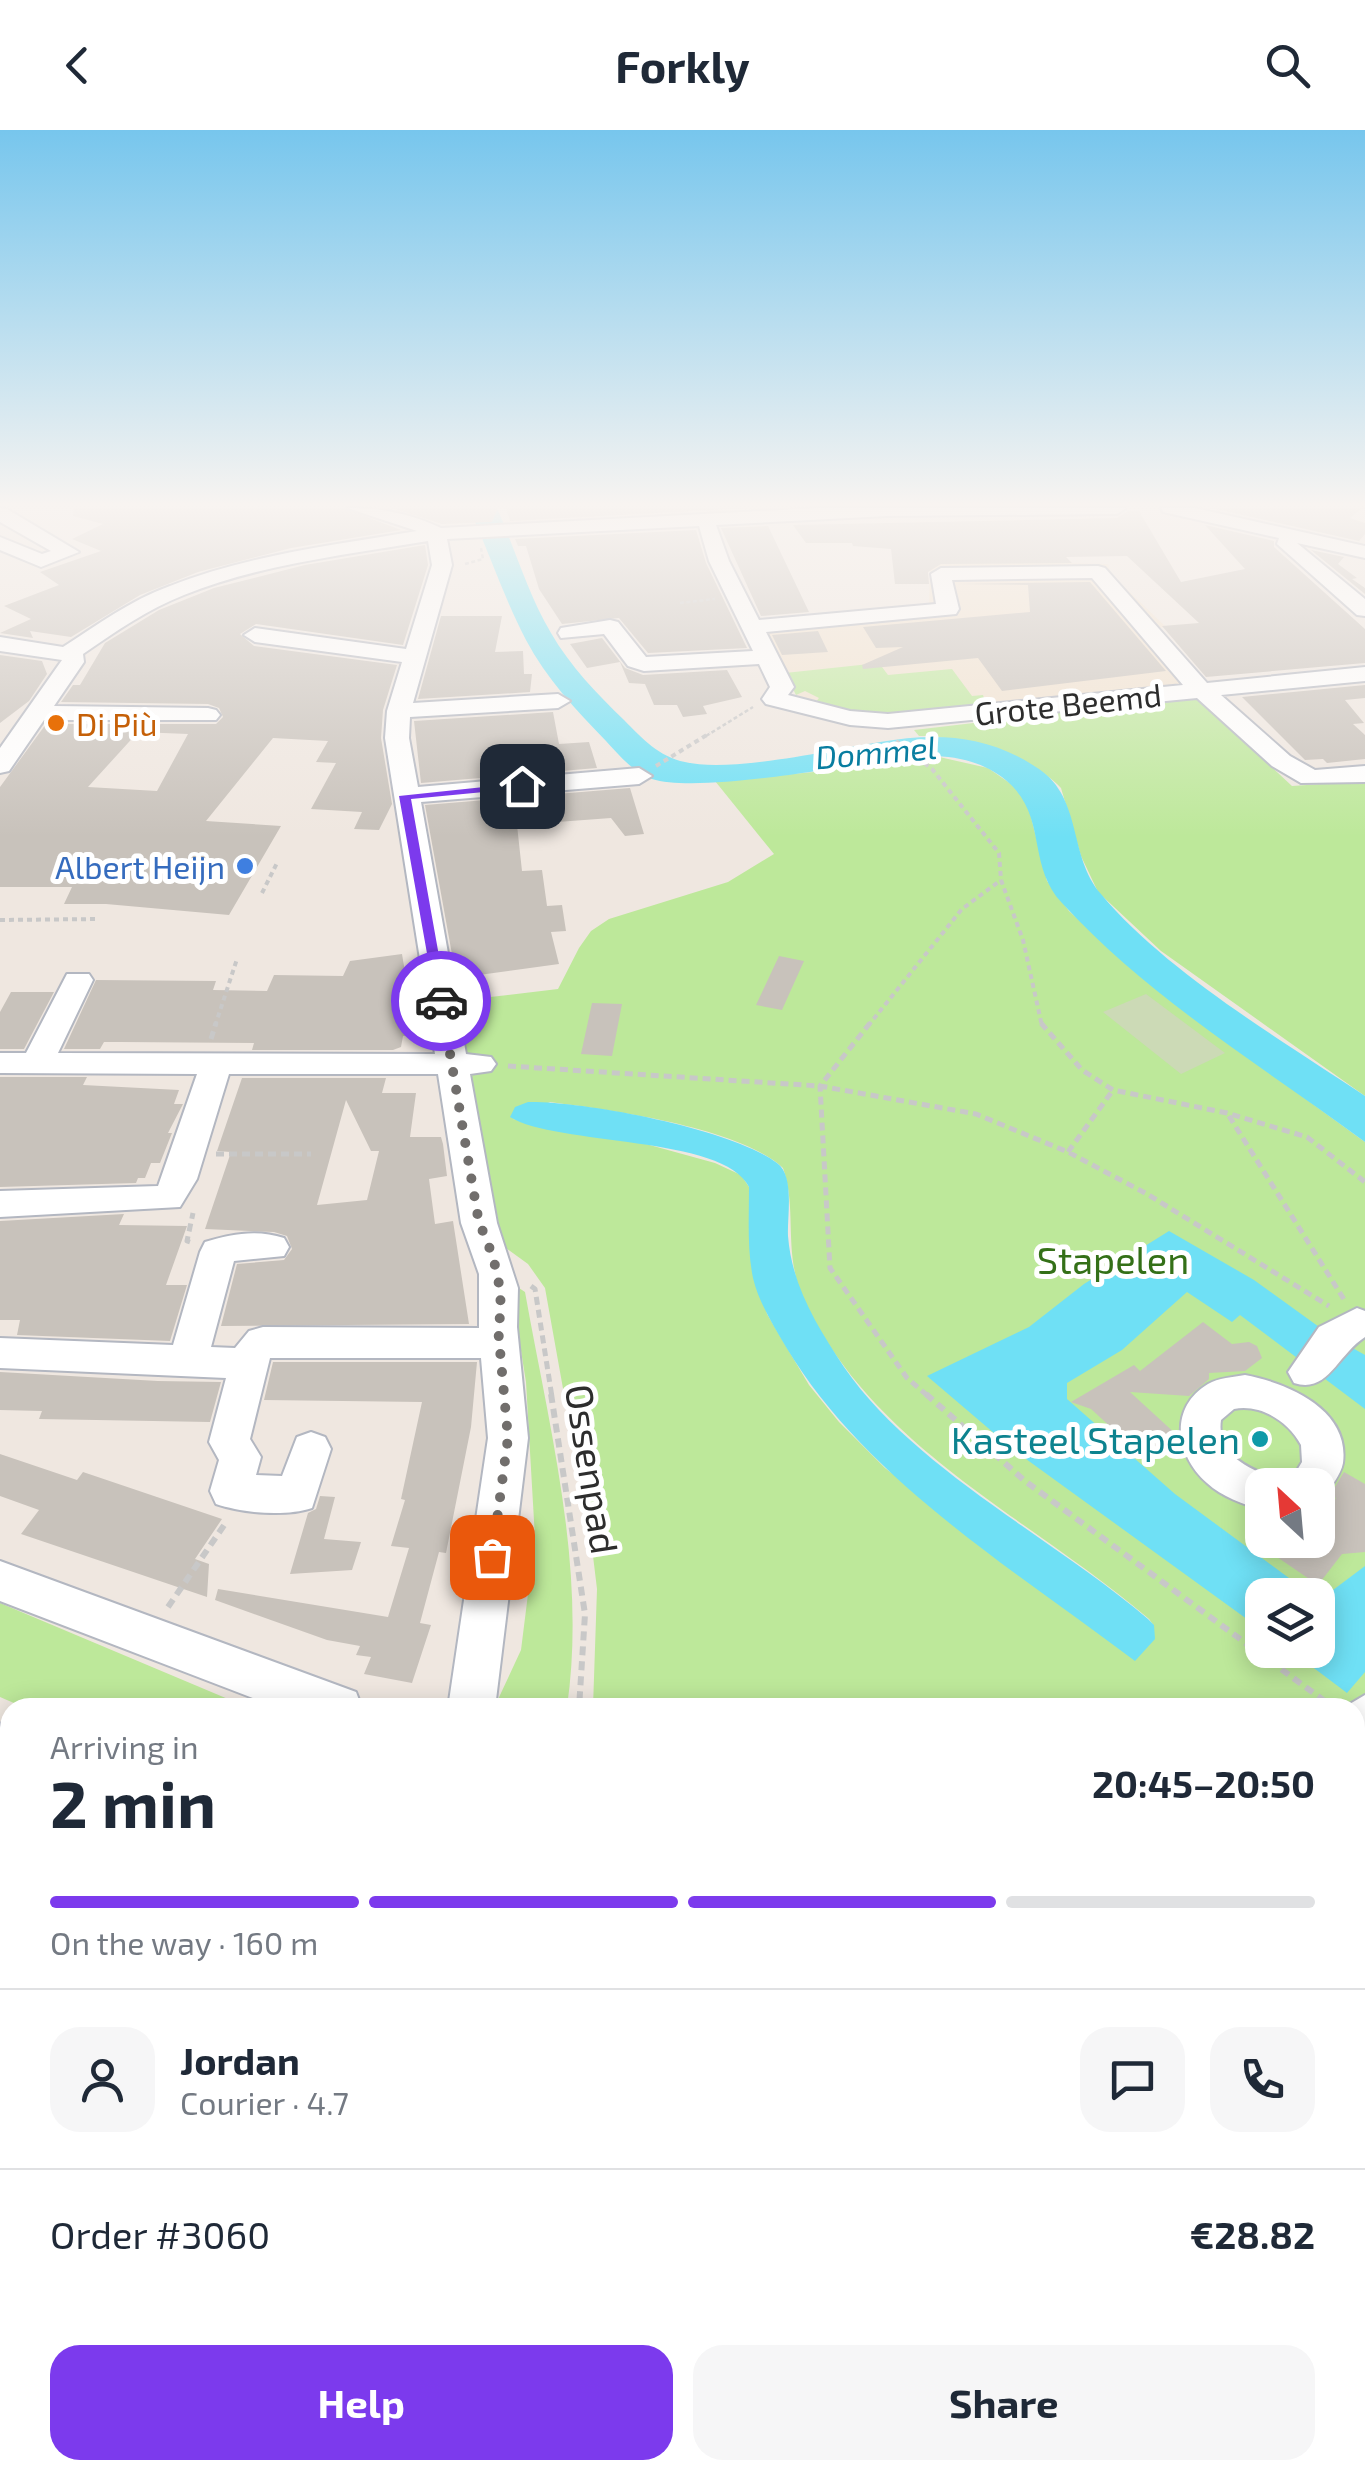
<!DOCTYPE html>
<meta charset="utf-8">
<style>
:root{--surface:#fff;--page:#f6f6f7;--text:#1f2937;--muted:#747a83;--line:#e0e1e3;--accent:#7c3aed}
body{margin:0;font-family:"Exo 2",sans-serif;background:var(--page);color:var(--text);height:100vh;display:flex;flex-direction:column;font-size:38px;white-space:nowrap}
*{box-sizing:border-box;margin:0}
p{font-size:32px;color:var(--muted)}
.icon{flex:none;width:55px;height:55px;fill:none;stroke:currentColor;stroke-width:2;stroke-linecap:round;stroke-linejoin:round}
.map{position:relative;flex:1;overflow:hidden}
.side{position:absolute;left:0px;top:1568px;width:1365px;height:782px;display:flex;flex-direction:column;background:var(--surface);border-radius:30px 30px 0 0;box-shadow:0 5px 25px #0003}
.side>*{flex:none}
.needle{width:65px;rotate:334deg}
.buttons{position:absolute;left:1245px;top:1338px;display:grid;gap:20px}
.buttons a{display:grid;place-items:center;width:90px;height:90px;border-radius:20px;background:var(--surface);box-shadow:0 5px 25px #0003;font-size:50px}
.pin{position:absolute;display:grid;place-items:center;width:85px;height:85px;color:#fff;margin:-42px;border-radius:20px;box-shadow:0 5px 15px #0006}
.courier{position:absolute;display:grid;place-items:center;width:100px;height:100px;margin:-50px;border:8px solid #7c3aed;border-radius:50%;background:#fff;color:#222;box-shadow:0 2px 12px #0007}
.head em{font-style:normal;font-weight:700}
.head div{display:flex;flex-direction:column-reverse}
.head{display:flex;align-items:center;justify-content:space-between;height:170px;padding:0 50px}
h1{font-size:65px;font-weight:700;line-height:75px}
.bar{display:grid;grid-template-columns:repeat(4,1fr);gap:15px 10px;align-content:center;height:120px;padding:0 50px}
.bar i{height:12px;border-radius:8px;background:var(--line)}
.bar .on{background:var(--accent)}
.bar p{grid-column:span 4}
.line{display:flex;align-items:center;gap:25px;padding:0 50px;border-top:2px solid var(--line)}
.line div{flex:1}
.round{display:grid;place-items:center;flex:none;width:105px;height:105px;border-radius:30px;background:var(--page)}
.action{display:flex;gap:20px;margin-top:auto;padding:20px 50px}
.action a{flex:1;height:115px;border-radius:30px;background:var(--accent);color:#fff;font-size:40px;font-weight:700;line-height:115px;text-align:center}
.action a+a{background:var(--page);color:var(--text)}
header{display:flex;justify-content:space-between;align-items:center;height:130px;padding:0 50px;background:var(--surface);font-size:45px;font-weight:700}
.map>svg:first-child{display:block}
.education{fill:#f1e2cf}
.green{fill:#bde89a;fill-rule:evenodd}
.cemetery{fill:#ccdab6}
.water{fill:#6fe0f5}
.building{fill:#c8c2bb;fill-rule:evenodd}
.lines{fill:none;stroke-linecap:round;stroke-linejoin:round}
.minor-casing{stroke:#b3b7c1;stroke-width:4}
.path-far4{stroke:#c8c8c8;stroke-width:2.5;stroke-dasharray:4 2.5;stroke-linecap:butt}
.path-far3{stroke:#c8c8c8;stroke-width:4;stroke-dasharray:5 4;stroke-linecap:butt}
.path-far2{stroke:#c8c8c8;stroke-width:5;stroke-dasharray:8 5;stroke-linecap:butt}
.path-far1{stroke:#c8c8c8;stroke-width:6;stroke-dasharray:9 6;stroke-linecap:butt}
.path{stroke:#c8c8c8;stroke-width:8;stroke-dasharray:11 8;stroke-linecap:butt}
.minor{fill:#fff;fill-rule:evenodd}
.rail-far1{stroke:#a2a7b8;stroke-width:9}
.rail{stroke:#a2a7b8;stroke-width:11}
.route{fill:#7c3aed}
.done{stroke:#716e6c;stroke-width:10;stroke-dasharray:0 18}
.food-dot{fill:#e8710a;stroke:#fff;stroke-width:4}
.shop-dot{fill:#3f7fe0;stroke:#fff;stroke-width:4}
.culture-dot{fill:#0f9aa8;stroke:#fff;stroke-width:4}
.labels{text-anchor:middle;dominant-baseline:central;stroke-width:10;stroke-linejoin:round;paint-order:stroke}
.far-street-label{font-size:32px;fill:#2d2d2d;stroke:#fff}
.far-food-label{font-size:32px;fill:#c56008;stroke:#fff;text-anchor:start}
.far-water-label{font-size:32px;font-style:italic;fill:#087da0;stroke:#fff}
.far-shop-label{font-size:32px;fill:#366cbe;stroke:#fff;text-anchor:end}
.park-label{font-size:38px;fill:#347018;stroke:#fff}
.culture-label{font-size:38px;fill:#0d838f;stroke:#fff;text-anchor:end}
.street-label{font-size:38px;fill:#2d2d2d;stroke:#fff}
</style>
<header><svg class="icon" aria-label="back" viewBox="0 0 24 24"><path d="M15 5l-7 7 7 7"/></svg>Forkly<svg class="icon" aria-label="search" viewBox="0 0 24 24"><circle cx="10" cy="10" r="6"/><path d="M15 15l6 6"/></svg></header>
<div class="map">
<svg width="1365" height="2348" viewBox="0 0 1365 2348">
<rect width="100%" height="100%" fill="#efe7e0"/>
<path class="education" d="M1013,432L1108,434L1111,444L1166,497L1150,499L1202,555L891,586L811,572L796,565L761,493L929,479L930,434Z"/>
<path class="green" d="M879,533L888,545L952,539L972,566L983,565L987,577L873,586L815,573L819,568L805,561L796,565L785,543Z
M1197,567L1292,656L1365,651V966L1161,821L1098,762L1081,726L1061,658C1034,628 959,605 919,606L914,600Z
M926,624L988,638L1014,656L1027,671L1047,751L1069,781L1131,838L1186,882L1365,1012V1745L1355,1735V1578L593,1577L597,1459L593,1426L545,1158L528,1134L503,1116L456,871L558,859L579,818L591,801L609,789L728,752L774,724L715,651L814,642ZM550,972C610,980 739,997 783,1038C798,1080 782,1126 805,1172C875,1319 1031,1388 1149,1489L1154,1496L1135,1530L885,1338L839,1292L809,1255L767,1184L749,1109V1057L741,1045L715,1033L646,1014L513,989ZM1262,1355H1318V1410H1262ZM1262,1465H1318V1520H1262Z
M510,1152L525,1162C549,1297 587,1439 567,1577L494,1578L521,1520L535,1408L526,1252Z
M0,1473L247,1577H23L0,1567Z
M1365,1905V2002L1355,1997V1917Z
M0,2102L10,2107V2340H428L426,2348H0Z"/>
<path class="cemetery" d="M1146,864L1225,923L1181,944L1103,882Z"/>
<path class="water" d="M469,378H497C515,419 528,464 551,503C570,536 597,564 624,590C642,608 659,627 685,632C731,643 831,620 880,612C938,602 989,605 1039,639C1083,669 1068,726 1101,764C1166,842 1280,909 1365,966V1012C1262,936 1149,868 1062,773C1022,730 1054,674 989,639C946,617 900,628 855,635C810,642 692,662 652,649C634,643 619,625 606,611C576,580 546,548 526,510C504,468 489,422 469,378Z
M528,972C585,971 732,999 777,1033C795,1046 787,1086 788,1106C792,1156 817,1196 844,1237C913,1338 1056,1410 1148,1489L1154,1495L1155,1509L1135,1531C1013,1439 865,1349 786,1217C773,1195 759,1173 753,1148C747,1119 749,1087 749,1057C724,1005 556,1016 510,987L515,977Z
M1169,1101L1254,1150L1333,1207L1365,1225V1279L1240,1185L1232,1192L1187,1162L1122,1220L1067,1253V1269L1175,1364L1308,1462L1333,1460L1365,1436V1542L1347,1563L1290,1520H1318V1465H1262V1500L1015,1321L927,1246L1029,1197L1084,1154Z"/>
<path class="building" d="M74,378H343L401,400L291,418L198,442L140,465L71,507L30,501L33,508L0,503L31,489L4,476L59,455L40,442L101,421L72,409L103,394L73,386Z
M392,378H498L492,392L442,394Z
M506,378H746L510,391Z
M1212,378H1363L1350,388L1365,393V404L1359,411Z
M1128,381H1139L1181,452L1245,439L1205,395L1274,411V417L1365,499V533L1206,547L1162,496L1199,493L1127,426L1066,427L1072,433L941,434L928,442L929,454H895L891,419L853,416L852,413H806L793,395L1117,388Z
M768,396L799,461L809,482L761,486L721,398Z
M696,400L706,433L747,518L648,523L619,488L562,494L539,459L526,416H518L515,409Z
M425,415L428,435L403,515L256,494L240,504L254,516L397,535L383,580L381,608L392,674L379,700L354,699L362,682L311,679L336,633L316,632L328,611L273,608L206,691L281,696L229,785L106,774H64L72,757H0V657L46,594H216L223,587L219,578L208,574L61,572L73,555H80L105,513L159,480L214,458L305,435ZM138,602L188,604L157,661L88,657Z
M1311,420L1344,427L1338,434L1357,448L1352,449L1365,458V464Z
M1090,452L1166,541L1002,561L978,528L863,539L862,535L903,517L876,518L863,497L1030,482L1028,455L957,454Z
M441,486H502L495,522L523,521L524,544H532L530,562L418,569Z
M818,501L828,522L782,525L772,505Z
M602,508L625,538L643,545L727,540L742,567L703,576L707,584L683,587L677,575H654L645,554L629,553L620,532L587,538L570,514Z
M0,525L42,531L47,544L29,571L0,593Z
M1365,555V568L1345,570L1364,593L1353,594L1365,605V629L1327,633L1323,629L1305,630L1242,567Z
M553,582L559,614L589,612L597,638L421,653L414,591Z
M630,658L644,704L625,706L611,688L517,695L522,741L542,740L547,776L562,775L566,801L551,802L559,834L479,845L480,849L457,852L425,675Z
M402,824L405,842L417,840L427,903L403,906L401,917L393,920H252L254,913L121,912H104L100,919H64L96,850L216,851L213,860L267,861L274,845L343,846L350,831Z
M779,826L804,831L782,880L756,875Z
M11,862H54L24,919H0V882Z
M592,873L622,874L612,926L581,924Z
M0,947H87L83,955L179,960L174,974H183L168,1003H172L160,1033H151L145,1048H138L136,1053L0,1057Z
M242,948H386L382,963H416L410,1007H441L443,1014L447,1046L429,1049L435,1094L453,1091L469,1194L221,1196L237,1134L284,1130L292,1119L287,1106L274,1102L205,1099L231,1022L217,1021ZM346,970L371,1021H379L367,1070L317,1075Z
M124,1084L119,1095L187,1096L166,1155H187L170,1211L17,1205L20,1190H0V1091Z
M1203,1192L1232,1214L1249,1212L1257,1216L1262,1228L1245,1241L1209,1243V1249L1189,1266L1130,1262L1178,1306L1149,1331L1137,1322L1122,1318L1126,1311L1091,1279L1071,1272L1134,1235L1140,1241Z
M273,1232H477L471,1297L446,1423L439,1422L420,1493L431,1495L412,1553L364,1544L371,1527L356,1525L360,1516L327,1510L215,1470L218,1459L388,1487L409,1418L391,1416L405,1370L401,1369L422,1272L264,1270Z
M0,1242L158,1251L221,1252L210,1292L39,1289L42,1281L0,1280Z
M0,1324L77,1350L83,1342L222,1389L195,1429L209,1434L207,1467L21,1404L39,1380L0,1366Z
M1344,1342L1365,1354V1422L1342,1424L1318,1455L1252,1410H1318L1332,1384L1329,1378L1336,1368L1330,1365Z
M320,1366L335,1367L324,1409L361,1412L352,1440L290,1444L308,1383L316,1379Z"/>
<g class="lines">
<defs>
<path id="minor" d="M0,378L7,379L79,422L41,437L0,420V407L42,424L51,421L0,392Z
M347,378C381,378 409,383 441,398L817,378H1126L1117,384L887,386L716,395L729,431L759,490L936,474L931,444L941,438L1098,436L1105,438L1207,553L1365,537V551L1221,565L1290,626L1315,640L1365,636V652L1301,653L1272,636L1197,568L888,598L850,595L766,574L762,569L770,557L759,534L644,541L628,536L604,504L561,508L558,503L561,498L610,490L618,492L646,527L753,521L709,431L699,396L447,409L452,435L413,573L558,564L570,571L558,578L410,587L409,608L418,657L639,638L652,646L639,654L421,672L466,924L491,927L496,934L491,941L470,944L497,1093L518,1158L517,1197L528,1308L495,1578H448L488,1308L481,1228H270L250,1309L261,1327L256,1345L282,1346L297,1307L311,1302L325,1307L331,1319L312,1378C285,1387 243,1383 216,1374L210,1361L219,1330L209,1312L226,1248L0,1238V1208L173,1215L200,1122L205,1112C231,1104 257,1099 284,1108L289,1117L284,1126L234,1131L211,1217L235,1218L249,1201L263,1197L479,1198V1144L461,1093L438,944H229L197,1049L180,1077L0,1087V1061L158,1056L197,944L0,943V923H26L67,844H89L93,850L58,923L435,924L385,608L387,581L402,532L255,512L244,505L255,498L406,519L432,435L428,411C346,425 261,434 184,465C148,479 115,502 83,524L84,532L54,576L208,578L216,580L220,585L216,590H44L9,641L0,643V618L62,530L0,521V507L63,517C97,495 131,470 170,456C248,425 334,415 417,401ZM1092,448L1183,555L888,584L850,581L788,565L794,557L766,502L956,484L959,479L952,450Z
M1161,378H1195L1365,416V428L1297,413L1365,469V486L1357,485L1277,414L1279,408L1163,382Z
M1357,1178L1365,1181V1207C1337,1225 1328,1264 1294,1253L1288,1242L1319,1197Z
M1245,1245C1287,1253 1350,1279 1343,1333C1341,1345 1330,1357 1324,1368L1318,1370V1355H1288L1302,1332L1301,1315C1288,1291 1261,1274 1234,1279L1221,1290C1216,1325 1249,1339 1277,1349L1280,1355H1262V1380C1243,1374 1222,1367 1207,1353C1176,1326 1168,1278 1208,1254C1218,1248 1233,1247 1245,1245Z
M0,1431L356,1562L362,1578H279L0,1471Z
M1365,1565V1617L1355,1621V1578H1343Z
M1355,1737L1365,1742V1798L1355,1794Z
M0,2053L10,2057V2116L0,2112Z
M1355,2156L1365,2161V2224L1355,2220Z
M602,2340H679L682,2348H605Z"/>
</defs>
<use href="#minor" class="minor-casing"/>
<path class="path-far4" d="M465,434L483,429L481,418
M680,473L715,469
M706,606L753,577"/>
<path class="path-far3" d="M896,611L932,639L999,723L1001,750L1023,810L1042,896
M656,636L710,603
M262,763L278,731
M0,790L99,789
M215,896L237,829
M868,896L962,779L1001,750"/>
<path class="path-far2" d="M870,893L820,956L830,1138L907,1248L929,1267
M1041,893L1082,940L1113,960L1227,983L1307,1007L1365,1052
M211,909L216,893
M508,936L820,956L976,984L1068,1022L1147,1064L1329,1176
M1229,986L1345,1171
M1068,1022L1113,960
M216,1024H311
M190,1112L187,1111L193,1083
M531,1156L535,1159L552,1267"/>
<path class="path-far1" d="M551,1264L585,1484L579,1578
M926,1264L1025,1351L1330,1575
M168,1477L227,1391
M1355,1658L1365,1648"/>
<path class="path" d="M467,2348L468,2340"/>
<use href="#minor" class="minor"/>
<path class="rail-far1" d="M0,1596L10,1601"/>
<path class="rail" d="M0,1748L10,1753
M0,1778L10,1782
M0,1926L10,1931
M1355,2326L1365,2331
M873,2340L889,2348
M1119,2340L1134,2348
M1193,2340L1208,2348"/>
</g>
<linearGradient id="sky" x2="0" y2="1"><stop stop-color="#77c6ed"/><stop offset="0.53" stop-color="#f8f4f1"/><stop offset="1" stop-color="#f8f4f1" stop-opacity="0"/></linearGradient>
<rect width="1365" height="707" fill="url(#sky)"/>
<path class="route" d="M522,653L526,658L411,669L447,871L436,874L399,666Z"/>
<g class="lines">
<path class="done" d="M441,871L479,1093C494,1124 506,1164 498,1198L508,1308L492,1427"/>
</g>
<circle class="food-dot" cx="56" cy="593" r="10"/>
<circle class="shop-dot" cx="245" cy="736" r="10"/>
<circle class="culture-dot" cx="1260" cy="1309" r="10"/>
<g class="labels">
<g class="far-street-label">
<text transform="translate(1068 573) rotate(-6)">Grote Beemd</text>
</g>
<g class="far-food-label">
<text x="76" y="593">Di Più</text>
</g>
<g class="far-water-label">
<text transform="translate(876 621) rotate(-5)">Dommel</text>
</g>
<g class="far-shop-label">
<text x="225" y="736">Albert Heijn</text>
</g>
<g class="park-label">
<text x="1113" y="1129">Stapelen</text>
</g>
<g class="culture-label">
<text x="1240" y="1309">Kasteel Stapelen</text>
</g>
<g class="street-label">
<text transform="translate(593 1339) rotate(81)">Ossenpad</text>
</g>
</g>
</svg>
<div class="buttons">
<a><svg class="needle" viewBox="-14 -14 28 28"><path d="M0-13l5 13h-10z" fill="#e53935"/><path d="M0 13l5-13h-10z" fill="#747a83"/></svg></a>
<a><svg class="icon" aria-label="layers" viewBox="0 0 24 24"><path d="M12 4l9 5-9 5-9-5zM3 14l9 5 9-5"/></svg></a>
</div>
<div class="pin" style="left:492px;top:1427px;background:#ea580c"><svg class="icon" aria-label="bag" viewBox="0 0 24 24"><path d="M5 8h14l-1 12H6zM9 8a3 3 0 0 1 6 0"/></svg></div>
<div class="pin" style="left:522px;top:656px;background:#1f2937"><svg class="icon" aria-label="home" viewBox="0 0 24 24"><path d="M3 11l9-7 9 7M6 9v11h12V9"/></svg></div>
<div class="courier" style="left:441px;top:871px"><svg class="icon" aria-label="car" viewBox="0 0 24 24"><path d="M5 17H2v-5l4-1 3-4h7l3 4 3 1v5h-3M9 17h6M6 11h13"/><circle cx="7" cy="17" r="2"/><circle cx="17" cy="17" r="2"/></svg></div>
<section class="side">
<div class="head"><div><h1>2 min</h1><p>Arriving in</p></div><em>20:45–20:50</em></div>
<div class="bar"><i class="on"></i><i class="on"></i><i class="on"></i><i></i><p>On the way · 160 m</p></div>
<div class="line" style="height:180px"><a class="round"><svg class="icon" aria-label="person" viewBox="0 0 24 24"><circle cx="12" cy="8" r="4"/><path d="M4 21q1-7 8-7t8 7"/></svg></a><div><b>Jordan</b><p>Courier · 4.7</p></div><a class="round"><svg class="icon" aria-label="chat" viewBox="0 0 24 24"><path d="M4 5h16v11H9l-5 4z"/></svg></a><a class="round"><svg class="icon" aria-label="phone" viewBox="0 0 24 24"><path d="M5 4h4l2 5-3 2q2 4 5 5l2-3 5 2v4C11 20 4 13 5 4z"/></svg></a></div>
<div class="line" style="height:130px"><div>Order #3060</div><b>€28.82</b></div>
<div class="action"><a>Help</a><a>Share</a></div>
</section>
</div>
